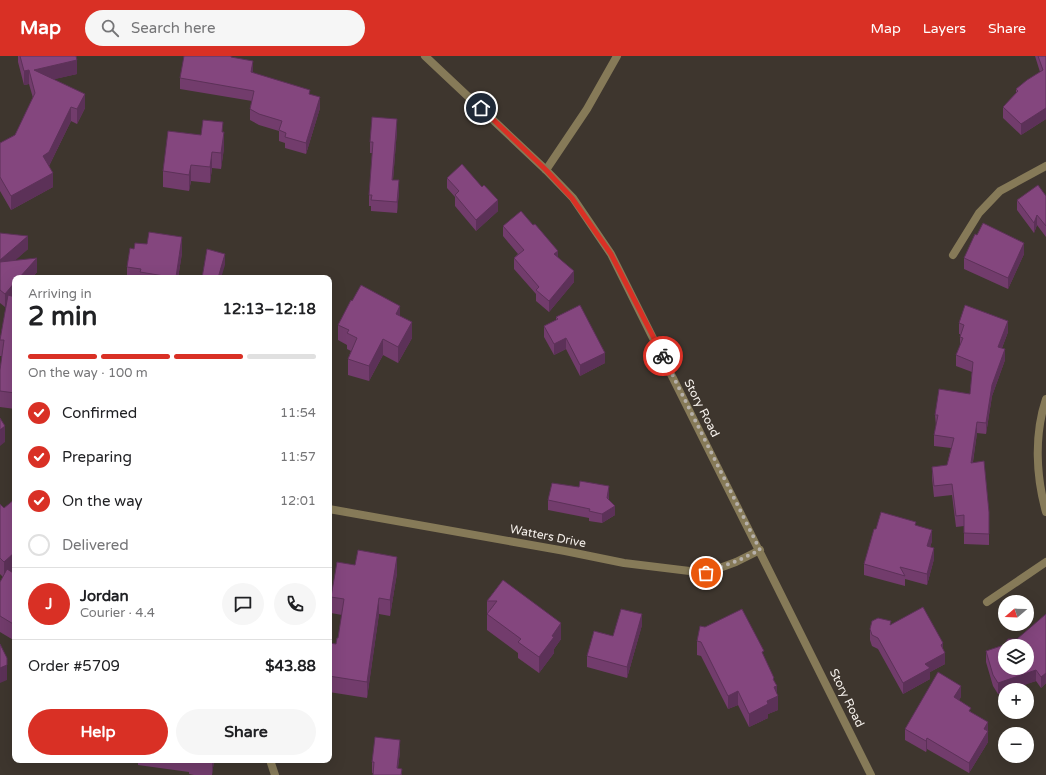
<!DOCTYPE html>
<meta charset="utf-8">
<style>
:root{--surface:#fff;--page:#f6f6f6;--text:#202124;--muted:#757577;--line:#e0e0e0;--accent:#d93025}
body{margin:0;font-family:"Varela Round",sans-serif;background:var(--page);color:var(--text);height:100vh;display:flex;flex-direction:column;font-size:15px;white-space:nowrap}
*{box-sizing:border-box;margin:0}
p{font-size:13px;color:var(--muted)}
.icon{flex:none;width:22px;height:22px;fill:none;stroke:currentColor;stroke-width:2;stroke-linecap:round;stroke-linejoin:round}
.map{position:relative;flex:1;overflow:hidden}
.details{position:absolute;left:12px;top:219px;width:320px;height:488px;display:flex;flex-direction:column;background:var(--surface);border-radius:8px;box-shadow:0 4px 16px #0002}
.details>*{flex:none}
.needle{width:26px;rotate:251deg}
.controls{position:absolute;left:998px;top:539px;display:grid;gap:8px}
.controls a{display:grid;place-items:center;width:36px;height:36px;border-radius:50%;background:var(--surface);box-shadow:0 4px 16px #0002;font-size:20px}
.pin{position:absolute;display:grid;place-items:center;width:34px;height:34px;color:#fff;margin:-17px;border:2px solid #fff;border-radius:50%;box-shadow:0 1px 4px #0007}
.courier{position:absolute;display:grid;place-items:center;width:40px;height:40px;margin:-20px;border:3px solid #d93025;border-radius:50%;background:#fff;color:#222;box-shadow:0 1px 5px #0007}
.headline em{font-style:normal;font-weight:800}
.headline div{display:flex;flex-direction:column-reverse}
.headline{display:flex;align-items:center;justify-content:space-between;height:68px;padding:0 16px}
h1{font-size:26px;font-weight:800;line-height:30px}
.bar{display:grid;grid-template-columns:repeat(4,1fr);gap:6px 4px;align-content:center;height:48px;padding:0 16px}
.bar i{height:5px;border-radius:3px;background:var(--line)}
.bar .selected{background:var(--accent)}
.bar p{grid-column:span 4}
.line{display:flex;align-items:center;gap:10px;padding:0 16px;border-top:1px solid var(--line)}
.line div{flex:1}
.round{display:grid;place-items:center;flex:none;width:42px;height:42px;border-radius:21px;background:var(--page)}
ol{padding:0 16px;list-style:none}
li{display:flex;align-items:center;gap:12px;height:44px}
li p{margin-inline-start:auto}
li .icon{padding:4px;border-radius:50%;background:var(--accent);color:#fff;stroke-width:4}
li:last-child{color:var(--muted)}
li i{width:22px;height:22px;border:2px solid var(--line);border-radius:50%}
.button{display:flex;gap:8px;margin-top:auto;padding:8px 16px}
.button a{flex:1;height:46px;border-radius:24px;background:var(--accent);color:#fff;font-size:16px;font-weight:800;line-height:46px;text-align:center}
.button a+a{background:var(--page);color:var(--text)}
header{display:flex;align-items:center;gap:24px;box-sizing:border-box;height:56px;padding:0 20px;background:var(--accent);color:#fff}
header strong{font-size:19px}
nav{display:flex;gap:22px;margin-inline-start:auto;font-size:14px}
.search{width:280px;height:36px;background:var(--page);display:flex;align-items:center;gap:10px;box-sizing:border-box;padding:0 14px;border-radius:22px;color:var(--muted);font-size:15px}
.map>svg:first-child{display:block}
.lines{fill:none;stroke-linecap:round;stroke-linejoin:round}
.service{stroke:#867a58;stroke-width:8}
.minor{stroke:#867a58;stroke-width:8}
.tertiary{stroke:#867a58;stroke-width:8}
.wall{fill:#723c6c}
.shaded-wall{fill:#5c3158}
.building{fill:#84467e;stroke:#5c3158;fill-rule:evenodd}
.done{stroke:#b6b0aa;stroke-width:4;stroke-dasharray:0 7.2}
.route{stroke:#d93025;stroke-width:5}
.labels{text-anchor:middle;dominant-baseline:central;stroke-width:3;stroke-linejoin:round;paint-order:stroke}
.street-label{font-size:12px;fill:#f7f2ed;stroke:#3e362e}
</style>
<header>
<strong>Map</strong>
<div class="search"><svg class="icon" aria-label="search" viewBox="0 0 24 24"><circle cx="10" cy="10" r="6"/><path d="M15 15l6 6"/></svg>Search here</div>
<nav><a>Map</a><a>Layers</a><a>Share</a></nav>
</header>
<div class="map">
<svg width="1046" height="719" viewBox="0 0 1046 719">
<rect width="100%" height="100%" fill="#3e362e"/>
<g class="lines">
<path class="service" d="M546,114L587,53L617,0
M953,199L979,157L1000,135L1046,110
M270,704L275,719"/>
<path class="minor" d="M1046,343C1034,379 1036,420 1046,456
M329,453L565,495L624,507L706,517L736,506L760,494
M987,546L1046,506"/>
<path class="tertiary" d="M425,0L546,114L573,142L611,198L871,719"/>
</g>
<path class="wall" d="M18,0H76L77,18L54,23L85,52L77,68L71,65L49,110L53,131L11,154L0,135V87L15,79L33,42L29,28L24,29L18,6Z
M1035,0H1046V63L1021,79L1003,62V51L1016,37V33L1040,16Z
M231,2L253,17L310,38L320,52L306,98L285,92V87L279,85V75L259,69L250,64V53L252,45L180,33V22Z
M397,74L393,124L399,135L397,157L371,155V150H369V139L373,97H370V86Z
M223,76L224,92L221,113L212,112L210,127L191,125L189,135L163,131V115L201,79Z
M447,122L482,131L498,155L476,175L455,150V141L447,132Z
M1046,140V181L1037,169L1034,177L1017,154V144Z
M503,170L574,226L549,256L536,245V238L514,213V202L518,198L503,180Z
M0,177L28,193L15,204L37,216L32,222H15V353L0,351V314L2,300H0V284L6,250L5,251L0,247Z
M182,197L178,222H127V211Z
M1024,198L1008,233L964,213V202Z
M400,260L412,282L398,307L383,299L369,325L348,319V303L351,295L347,293V289L338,284V269Z
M556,261L605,307L580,320L566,293L554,299L544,281V270L556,264Z
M959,267L1008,276L1002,292L1005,304L992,340L986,378L977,377L973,406L989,467V489L964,488V470L956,471L952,439L934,441L932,422V411L947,409L951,392L934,390V379L936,370L935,359L970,338L972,316L956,310V299L960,291V278H959Z
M609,440V444L615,459L602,467L589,465V462L548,454V444Z
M15,443V512L11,515L15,518V585L0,576V526L3,521L0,518V448L4,452Z
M916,469L932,485L930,491L934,503L927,529L905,523V530L864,519V508L876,473Z
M397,517L390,560L379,558L367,642L329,636V587L336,588L338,582L342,559L331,557V541Z
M503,524L561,583L554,593V597L539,617L518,602V597L487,574V545Z
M1046,558V627L1041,632L1036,625L1005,634V636L998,638L993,630L986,606V595L1004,589L1017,583Z
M642,569L627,622L587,611V600L613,580Z
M891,569L943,593L945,608L930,616V623L903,638L878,593L872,590L870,584V573Z
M697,585L764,601L774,624L777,638L778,654L768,658V662L749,671L738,649L728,653L701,600L697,599Z
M961,641L959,644L971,656L988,677V686L969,717L927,693L926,696L905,684V673Z
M400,695L398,712L402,719L372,717V706Z
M138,704H214L212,719H194L189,718V716L138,709Z"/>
<path class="shaded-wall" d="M77,4V18L34,28V14Z
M253,5V16L251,27V16Z
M29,14V28L24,29V15Z
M85,38V52L77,68V53Z
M320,41V52L306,98V87Z
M71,51V65L49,110L43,114V100Z
M1046,52V63L1021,79V68Z
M397,63V74L392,135V124Z
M224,76V92L221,113V97Z
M212,96V112L210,127V111Z
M191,109V125L189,135V119Z
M53,117V131L11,154V140Z
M399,124V135L397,157V146Z
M498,144V155L476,175V164Z
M1037,159V169L1034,177V167Z
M28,180V193L0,218V204Z
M182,181V197L178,222H176Z
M1024,187V198L1008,233V222Z
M558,195V206L554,198Z
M225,198V209L221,222H218Z
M37,202V216L32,222H19Z
M574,215V226L549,256V245Z
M15,226V240L5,251V238Z
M400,250V266L396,258Z
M1008,265V276L998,302V291Z
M412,266V282L398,307V291Z
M566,282V293L554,299V288Z
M383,283V299L369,325V310Z
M1005,293V304L992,340L986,378V367L992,329Z
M605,297V307L580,320V309Z
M977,366V377L971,418V407Z
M5,370V386L0,390V374Z
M609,430V440L607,452V442Z
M615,450V459L602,467V458Z
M932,474V485L927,501V490Z
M934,492V503L927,529V518Z
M15,496V512L4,522V506Z
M397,501V517L390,560V544Z
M379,542V558L367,642V626Z
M642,558V569L627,622V611Z
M561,567V583L554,593V597L539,617V601L552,580Z
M943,587V598L945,597V608L930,616V623L903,638V627L925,608L941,589Z
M7,609V624L0,627V612Z
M1036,614V625L1010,634H1005V636L998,638V627Z
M1046,617V627L1041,632V621Z
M774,622V631L777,630V641L778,640V654L768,658V662L749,671V658L767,645L773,623Z
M961,630V641L954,652V641Z
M738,635V649L728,653V640Z
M988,666V686L969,717V707L984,673Z
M927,682V693L926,696V685Z
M400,684V695L397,719V712Z
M212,704H214L212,719Z"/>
<path class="building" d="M20,0H76L77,4L34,14L85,38L77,53L71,51L49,96L43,100L53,117L11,140L0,121V87L15,79L35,37L29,14L24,15Z
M184,0H231V1L253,5L251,16L310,34L309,38L320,41L306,87L285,81L286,77L279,74L282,65L259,58L250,53L254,35L180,22Z
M1038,0H1046V52L1021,68L1003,51L1018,35L1016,33L1027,24L1043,14Z
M372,61L397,63L392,124H399L397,146L371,144L372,139H369L373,86H370Z
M203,64L223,66L222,76H224L221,97L212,96L210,111L191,109L189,119L163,115L168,75L201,79Z
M462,108L482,131L484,129L498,144L476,164L455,139L459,135L447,122Z
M1038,129L1046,140V170L1037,159L1034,167L1017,144Z
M521,155L533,169L535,168L558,195L554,198L574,215L549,245L536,234L539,231L514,202L524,194L503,170Z
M983,167L1024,187L1008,222L964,202L975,178L977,179Z
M149,176L182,181L176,221L170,220V221L140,216L141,213L127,211L130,192L134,193L135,187L147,188Z
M0,177L28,180L0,204Z
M207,193L225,198L218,222H202Z
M37,202L19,222H15V226L5,238L0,234V206Z
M361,229L400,250L396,258L412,266L398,291L383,283L369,310L348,303L357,282L347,277L349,274L338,269L351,244L352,245Z
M8,239L15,241V337L0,335V314L4,284H0Z
M580,249L605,297L580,309L566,282L554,288L544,270L558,263L556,261Z
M965,249L1008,265L998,291L1005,293L992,329L986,367L977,366L971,407L984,405L989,456V478L964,477V459L956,460L952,428L934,430L932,411L947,409L954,382L934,379L938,359H935L939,333L970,338L973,306L956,299L963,282L960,281L964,269L959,267Z
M0,362L5,370L0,374Z
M580,425L609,430L607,442L615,450L602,458L589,455L590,453L548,444L552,427L579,431Z
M15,443V496L4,506L0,502V448L4,452Z
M881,456L916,466L915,469L932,474L927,490L934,492L927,518L900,511L905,520L864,508L874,473H876Z
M358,494L397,501L390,544L379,542L367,626L329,620V587L336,588L337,582H338L344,543L331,541L337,506L355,509Z
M7,513L15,518V569L0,560V526Z
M503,524L561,567L552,580L554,581L539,601L518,586L521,583L487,558L497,545H487Z
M923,551L943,587L941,589L945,597L925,608L930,612L903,627L878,582L872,579L870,573L872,565L878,562L891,565L890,569Z
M621,553L642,558L627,611L587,600L594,575L613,580Z
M742,553L764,595L762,596L774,622L773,623L777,630L774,631L778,640L767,645L768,648L749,658L738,635L728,640L701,586L697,585L700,570L705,571Z
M1046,558V617L1041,621L1036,614L998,627L993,619L986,595L1004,589L1008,583H1017ZM1005,590H1027V612H1005Z
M0,588L7,602V609L0,612Z
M938,616L961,630L954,641L971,652L969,655L988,666L984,673L988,675L969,707L927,682L926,685L905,673Z
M375,681L400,684L397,712L402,713L401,719H373L374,706H372Z
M200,704H212V706Z"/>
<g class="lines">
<path class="done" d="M663,300L760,494L739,504L706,517"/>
<path class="route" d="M481,52L546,114L572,142L611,198L663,300"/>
</g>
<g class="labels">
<g class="street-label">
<text transform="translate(702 352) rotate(63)">Story Road</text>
<text transform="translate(548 480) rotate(11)">Watters Drive</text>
<text transform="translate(847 642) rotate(64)">Story Road</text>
</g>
</g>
</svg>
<div class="controls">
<a><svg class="needle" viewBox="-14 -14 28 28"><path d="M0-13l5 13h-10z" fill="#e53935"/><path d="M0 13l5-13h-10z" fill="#757577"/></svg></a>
<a><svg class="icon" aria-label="layers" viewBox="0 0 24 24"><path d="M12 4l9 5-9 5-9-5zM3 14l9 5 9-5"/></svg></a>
<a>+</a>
<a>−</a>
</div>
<div class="pin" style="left:706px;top:517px;background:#ea580c"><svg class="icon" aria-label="bag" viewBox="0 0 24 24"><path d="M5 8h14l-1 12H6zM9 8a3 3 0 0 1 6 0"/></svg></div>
<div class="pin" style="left:481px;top:52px;background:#1f2937"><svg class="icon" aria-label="home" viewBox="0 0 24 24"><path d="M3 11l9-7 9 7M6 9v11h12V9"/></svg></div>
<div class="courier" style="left:663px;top:300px"><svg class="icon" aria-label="bike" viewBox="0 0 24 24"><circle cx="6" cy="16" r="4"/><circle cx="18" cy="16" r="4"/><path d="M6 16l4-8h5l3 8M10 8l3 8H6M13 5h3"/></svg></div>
<section class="details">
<div class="headline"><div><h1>2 min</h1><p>Arriving in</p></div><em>12:13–12:18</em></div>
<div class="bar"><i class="selected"></i><i class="selected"></i><i class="selected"></i><i></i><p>On the way · 100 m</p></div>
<ol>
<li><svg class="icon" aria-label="check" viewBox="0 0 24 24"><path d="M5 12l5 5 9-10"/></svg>Confirmed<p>11:54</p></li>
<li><svg class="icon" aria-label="check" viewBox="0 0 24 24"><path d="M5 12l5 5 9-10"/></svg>Preparing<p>11:57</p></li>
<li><svg class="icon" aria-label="check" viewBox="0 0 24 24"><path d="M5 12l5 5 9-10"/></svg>On the way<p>12:01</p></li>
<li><i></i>Delivered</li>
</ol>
<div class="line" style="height:72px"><b class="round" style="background:var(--accent);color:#fff">J</b><div><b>Jordan</b><p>Courier · 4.4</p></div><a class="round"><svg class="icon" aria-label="chat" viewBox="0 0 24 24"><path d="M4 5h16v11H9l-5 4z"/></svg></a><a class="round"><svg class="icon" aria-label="phone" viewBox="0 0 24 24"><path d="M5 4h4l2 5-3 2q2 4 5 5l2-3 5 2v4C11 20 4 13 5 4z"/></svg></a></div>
<div class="line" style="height:52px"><div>Order #5709</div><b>$43.88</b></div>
<div class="button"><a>Help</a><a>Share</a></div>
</section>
</div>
